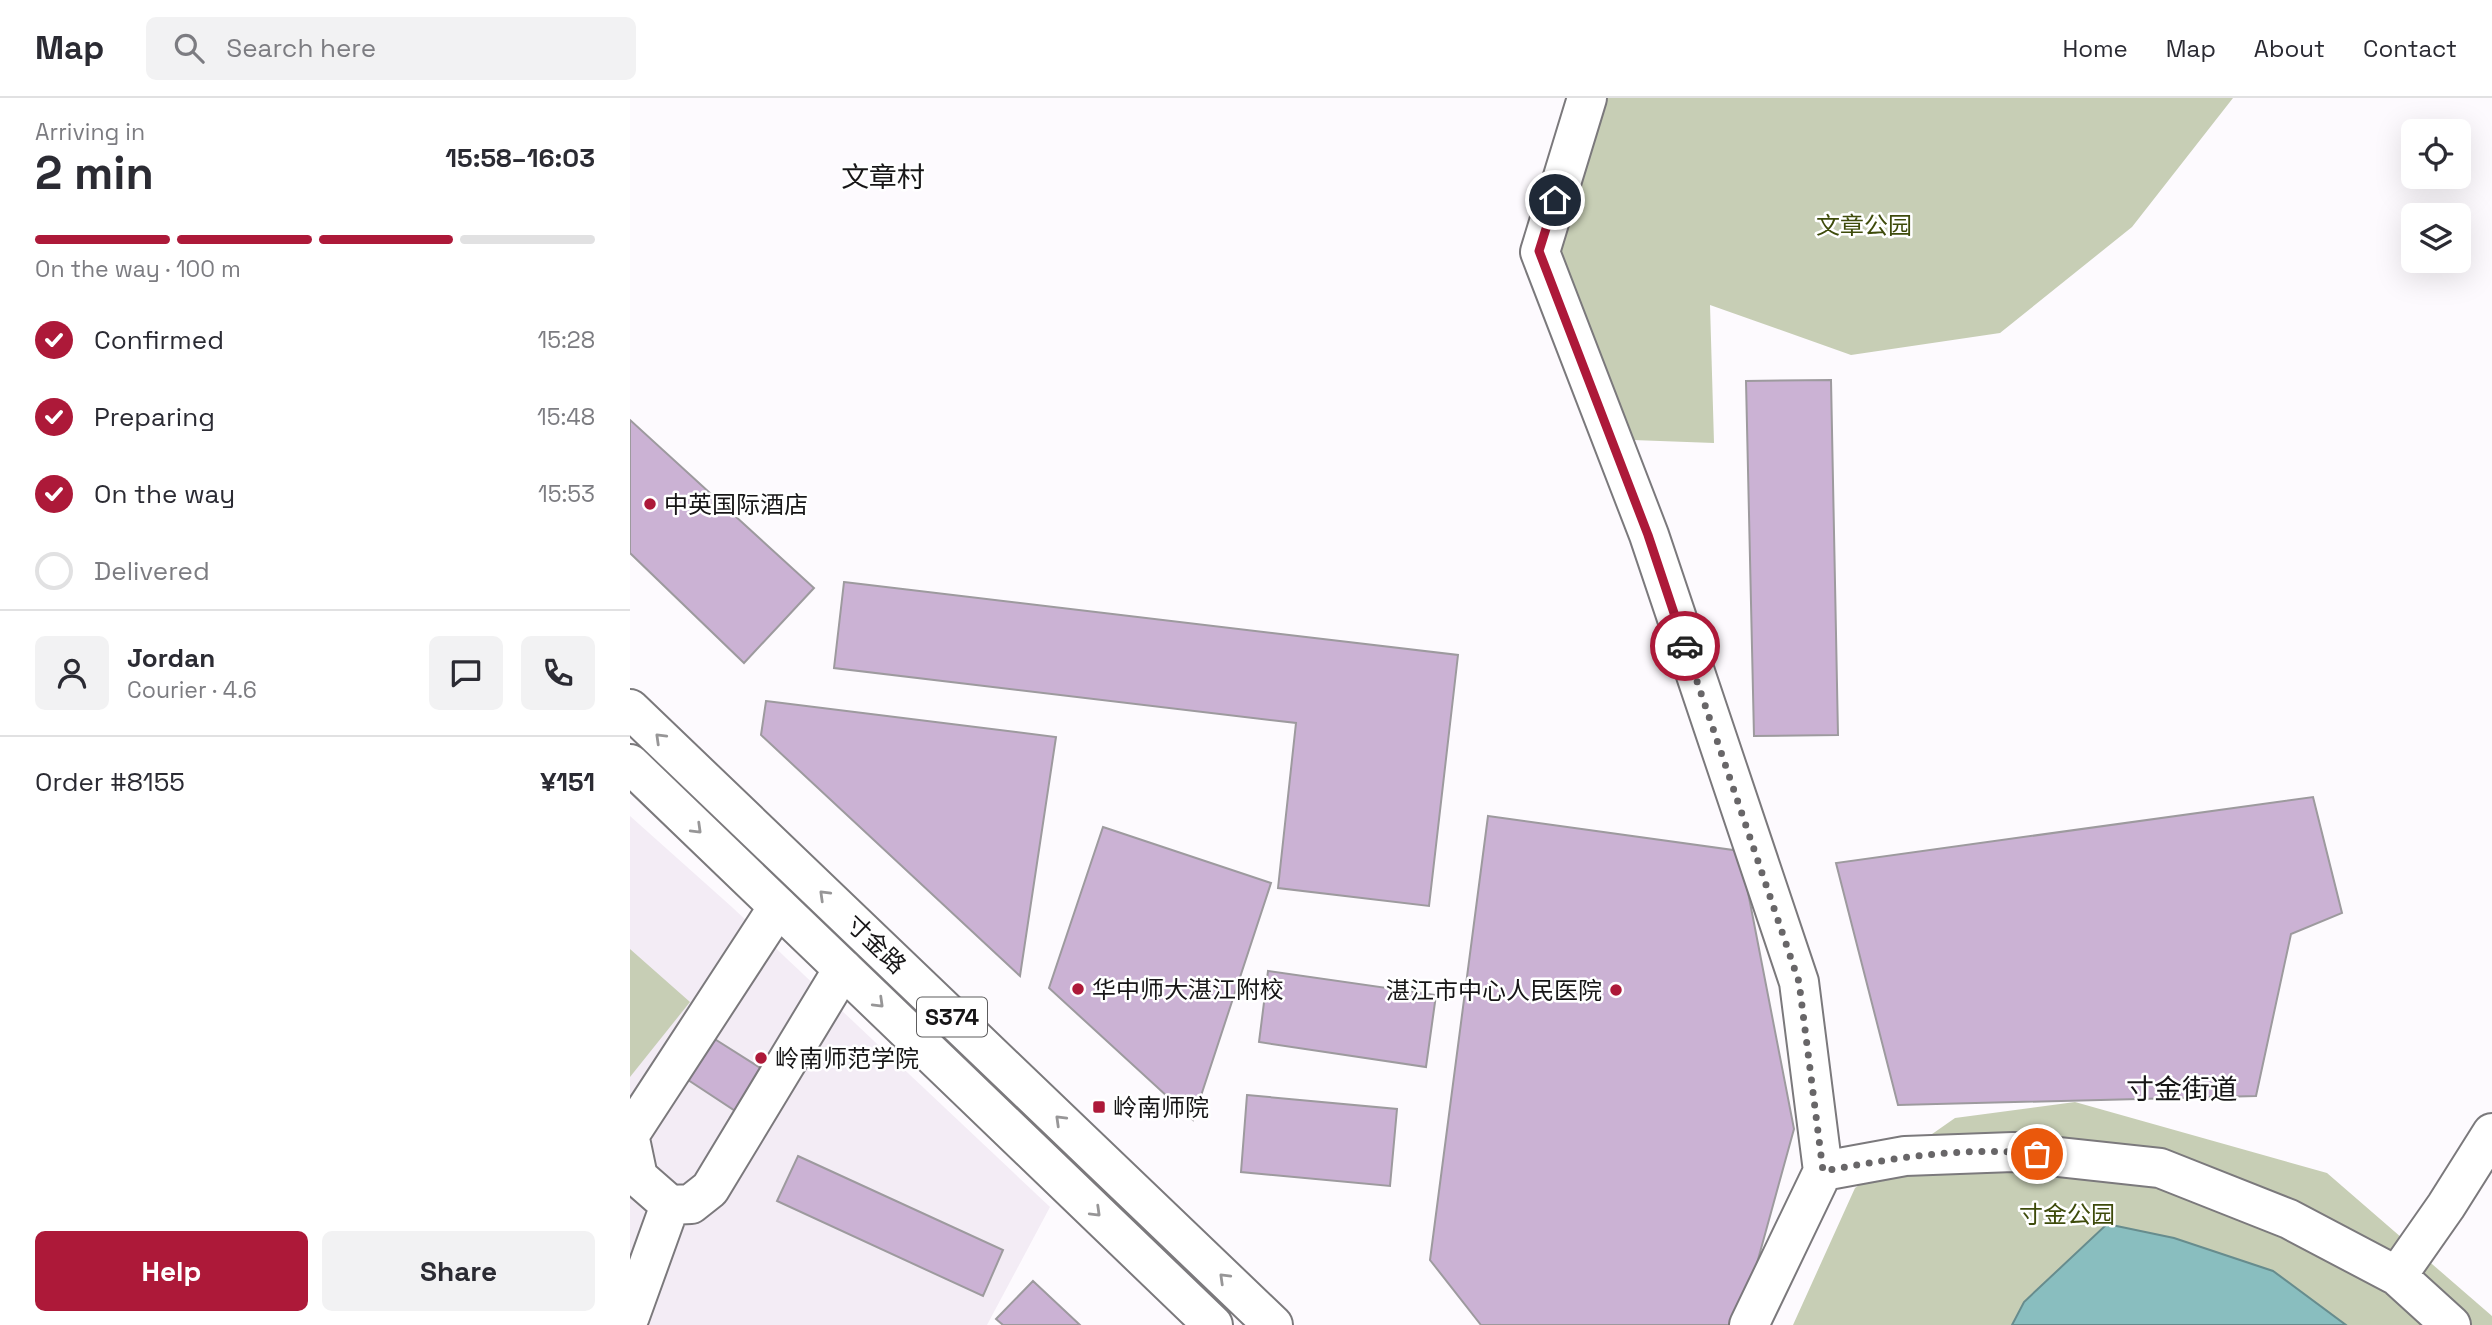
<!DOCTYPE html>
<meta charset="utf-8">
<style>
:root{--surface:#fff;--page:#f2f2f3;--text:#2b2b33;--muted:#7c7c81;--line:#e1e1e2;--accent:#ad1939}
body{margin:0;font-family:"Space Grotesk","Noto Sans SC",sans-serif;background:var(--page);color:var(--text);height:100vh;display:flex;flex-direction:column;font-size:26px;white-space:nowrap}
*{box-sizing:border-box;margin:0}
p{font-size:23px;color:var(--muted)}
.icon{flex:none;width:38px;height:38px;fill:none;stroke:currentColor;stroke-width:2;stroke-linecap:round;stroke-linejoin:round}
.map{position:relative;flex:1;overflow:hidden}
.details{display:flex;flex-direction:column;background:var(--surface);width:630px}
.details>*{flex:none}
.tools{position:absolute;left:1771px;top:21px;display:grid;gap:14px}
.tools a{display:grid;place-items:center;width:70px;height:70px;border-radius:10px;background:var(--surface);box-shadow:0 7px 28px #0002;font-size:35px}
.pin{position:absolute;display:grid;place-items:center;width:60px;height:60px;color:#fff;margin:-30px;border:4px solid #fff;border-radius:50%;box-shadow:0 2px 7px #0007}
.courier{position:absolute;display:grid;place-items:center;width:70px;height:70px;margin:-35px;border:5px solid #ad1939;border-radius:50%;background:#fff;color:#222;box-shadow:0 2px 9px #0007}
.overview em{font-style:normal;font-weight:600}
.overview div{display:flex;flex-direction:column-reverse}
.overview{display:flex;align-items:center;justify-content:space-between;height:119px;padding:0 35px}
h1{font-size:46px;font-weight:600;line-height:52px}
.bar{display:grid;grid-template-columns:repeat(4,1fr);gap:10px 7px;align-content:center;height:84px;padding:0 35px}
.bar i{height:9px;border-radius:5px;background:var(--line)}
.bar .current{background:var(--accent)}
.bar p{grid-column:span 4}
.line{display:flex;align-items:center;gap:18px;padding:0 35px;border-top:2px solid var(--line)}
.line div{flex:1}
.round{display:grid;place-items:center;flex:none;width:74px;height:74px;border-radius:10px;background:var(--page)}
ol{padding:0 35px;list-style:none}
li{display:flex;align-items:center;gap:21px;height:77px}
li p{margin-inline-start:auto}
li .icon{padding:7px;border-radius:50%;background:var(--accent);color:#fff;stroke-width:4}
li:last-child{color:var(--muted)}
li i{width:38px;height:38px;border:4px solid var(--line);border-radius:50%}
.action{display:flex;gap:14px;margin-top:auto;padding:14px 35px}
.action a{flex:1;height:80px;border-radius:10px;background:var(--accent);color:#fff;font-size:28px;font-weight:600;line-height:80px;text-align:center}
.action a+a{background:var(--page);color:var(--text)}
header{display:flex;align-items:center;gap:42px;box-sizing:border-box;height:98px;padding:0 35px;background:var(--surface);border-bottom:2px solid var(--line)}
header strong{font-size:33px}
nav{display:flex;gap:38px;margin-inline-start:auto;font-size:24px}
.search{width:490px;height:63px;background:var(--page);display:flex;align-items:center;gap:18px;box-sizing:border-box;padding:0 24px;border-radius:10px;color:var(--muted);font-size:26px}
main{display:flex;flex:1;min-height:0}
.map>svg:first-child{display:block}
.built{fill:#f3ecf5}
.green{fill:#c7ceb5}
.water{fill:#89bebf;stroke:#678c8d;stroke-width:2}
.building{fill:#cbb2d4;stroke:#9d9a9e;stroke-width:2}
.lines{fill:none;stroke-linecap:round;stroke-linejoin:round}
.minor-casing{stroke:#7b797c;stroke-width:42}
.major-casing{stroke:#7b797c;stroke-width:42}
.minor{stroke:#fff;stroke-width:38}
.major{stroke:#fff;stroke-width:38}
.oneway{stroke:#979697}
.done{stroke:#686668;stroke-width:7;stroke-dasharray:0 12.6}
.route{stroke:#ad1939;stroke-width:9}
.poi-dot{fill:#ad1939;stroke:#fff;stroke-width:2.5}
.labels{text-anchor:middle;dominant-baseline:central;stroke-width:5;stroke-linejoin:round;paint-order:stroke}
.shield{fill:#fff;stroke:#5d5c5d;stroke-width:2}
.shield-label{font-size:23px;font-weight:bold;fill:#171617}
.park-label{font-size:24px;fill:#3e4b0b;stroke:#fff}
.poi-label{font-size:24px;fill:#171617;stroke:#fff;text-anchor:start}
.street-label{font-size:24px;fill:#171617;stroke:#fff}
.quarter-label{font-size:28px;fill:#171617;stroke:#fff}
</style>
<header>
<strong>Map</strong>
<div class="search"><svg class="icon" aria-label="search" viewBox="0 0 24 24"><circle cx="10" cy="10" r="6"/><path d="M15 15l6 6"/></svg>Search here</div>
<nav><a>Home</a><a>Map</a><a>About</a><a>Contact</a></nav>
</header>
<main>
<section class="details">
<div class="overview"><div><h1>2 min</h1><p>Arriving in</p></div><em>15:58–16:03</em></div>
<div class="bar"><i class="current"></i><i class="current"></i><i class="current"></i><i></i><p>On the way · 100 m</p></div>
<ol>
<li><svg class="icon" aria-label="check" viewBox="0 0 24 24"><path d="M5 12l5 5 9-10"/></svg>Confirmed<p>15:28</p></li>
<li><svg class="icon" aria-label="check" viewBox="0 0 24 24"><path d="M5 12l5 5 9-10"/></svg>Preparing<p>15:48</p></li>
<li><svg class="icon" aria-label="check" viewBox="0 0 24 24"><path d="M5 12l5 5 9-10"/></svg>On the way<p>15:53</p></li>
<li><i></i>Delivered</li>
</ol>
<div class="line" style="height:126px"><a class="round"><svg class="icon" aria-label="person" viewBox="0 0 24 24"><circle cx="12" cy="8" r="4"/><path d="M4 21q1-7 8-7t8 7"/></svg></a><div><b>Jordan</b><p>Courier · 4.6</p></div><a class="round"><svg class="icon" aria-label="chat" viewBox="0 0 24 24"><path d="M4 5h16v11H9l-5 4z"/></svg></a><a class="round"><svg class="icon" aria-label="phone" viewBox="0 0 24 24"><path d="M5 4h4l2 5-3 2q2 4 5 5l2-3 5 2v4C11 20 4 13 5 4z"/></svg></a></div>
<div class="line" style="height:91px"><div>Order #8155</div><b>¥151</b></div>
<div class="action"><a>Help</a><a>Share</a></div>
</section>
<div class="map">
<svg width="1862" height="1227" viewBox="0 0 1862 1227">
<rect width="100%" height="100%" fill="#fdfafe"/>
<path class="built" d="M0,718L103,810L420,1109L357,1227H0Z"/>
<path class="green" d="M975,0H1603L1502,129L1370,235L1221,257L1080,207L1084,345L1003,342L929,152Z
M0,851L60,904L0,979Z
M1445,1004L1697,1075L1862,1218V1227H1163L1225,1090L1325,1020Z"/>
<path class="water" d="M1477,1126L1544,1140L1643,1173L1716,1227H1382L1394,1204Z"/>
<path class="building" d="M1201,282L1208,637L1124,638L1116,283Z
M0,322L184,490L114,565L0,455Z
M214,484L828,557L799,808L648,790L666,625L204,570Z
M136,603L426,639L390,878L131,637Z
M1683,699L1712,815L1661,836L1626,998L1268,1007L1206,765Z
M858,718L1110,753L1164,1031L1110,1227H851L800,1162Z
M473,729L641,785L563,1022L419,890Z
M638,873L806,897L796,969L629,944Z
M72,933L143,978L116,1020L46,974Z
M617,997L767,1011L760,1088L611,1074Z
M168,1058L373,1152L353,1198L147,1103Z
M403,1183L450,1227H373L366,1221Z"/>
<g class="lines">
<defs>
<path id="minor" d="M957,0L910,154L1019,437L1169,884L1193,1073
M0,1036L148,809
M0,1041L8,1079L40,1107L61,1106L80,1091L213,871
M1767,1178L1816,1108L1862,1035
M0,1218L40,1107
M1119,1227L1193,1073L1275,1058L1383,1054L1530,1070L1659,1121L1767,1178L1821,1227"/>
<path id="major" d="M0,611L643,1227
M0,666L583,1227"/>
</defs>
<use href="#minor" class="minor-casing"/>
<use href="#major" class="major-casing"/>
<use href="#minor" class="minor"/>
<use href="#major" class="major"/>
</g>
<defs><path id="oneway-chevron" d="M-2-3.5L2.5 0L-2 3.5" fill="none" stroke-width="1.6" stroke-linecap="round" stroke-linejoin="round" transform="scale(1.75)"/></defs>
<g class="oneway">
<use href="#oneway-chevron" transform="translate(30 640) rotate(-136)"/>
<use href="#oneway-chevron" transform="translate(67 731) rotate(44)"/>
<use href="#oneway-chevron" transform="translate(194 797) rotate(-136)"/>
<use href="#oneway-chevron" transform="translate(249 905) rotate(44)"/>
<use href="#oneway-chevron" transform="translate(430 1022) rotate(-136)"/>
<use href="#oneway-chevron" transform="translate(466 1114) rotate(44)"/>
<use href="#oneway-chevron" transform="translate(594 1180) rotate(-136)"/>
</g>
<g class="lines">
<path class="done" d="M1055,548L1169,884L1193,1073C1264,1060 1336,1048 1407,1056"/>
<path class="route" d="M925,102L909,153L1018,437L1055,548"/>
</g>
<g class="poi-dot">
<circle cx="20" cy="406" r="7"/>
<circle cx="448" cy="891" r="7"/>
<circle cx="986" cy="892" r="7"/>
<circle cx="131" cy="960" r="7"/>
<rect x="462" y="1002" width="14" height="14" rx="3.5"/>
</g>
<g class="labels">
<rect class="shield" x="287" y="899.5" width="70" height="39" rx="5"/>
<g class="shield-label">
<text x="322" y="919">S374</text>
</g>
<g class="park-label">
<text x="1234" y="127">文章公园</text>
<text x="1437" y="1116">寸金公园</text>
</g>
<g class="poi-label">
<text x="34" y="406">中英国际酒店</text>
<text x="462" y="891">华中师大湛江附校</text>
<text x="972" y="892" text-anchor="end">湛江市中心人民医院</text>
<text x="145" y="960">岭南师范学院</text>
<text x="483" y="1009">岭南师院</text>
</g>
<g class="street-label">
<text transform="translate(246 846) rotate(44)">寸金路</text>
</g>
<g class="quarter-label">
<text x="253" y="79">文章村</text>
<text x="1552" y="991">寸金街道</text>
</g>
</g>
</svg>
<div class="tools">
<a><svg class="icon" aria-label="locate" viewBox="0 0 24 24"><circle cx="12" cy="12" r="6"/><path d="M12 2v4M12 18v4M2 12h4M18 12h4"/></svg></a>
<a><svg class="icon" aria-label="layers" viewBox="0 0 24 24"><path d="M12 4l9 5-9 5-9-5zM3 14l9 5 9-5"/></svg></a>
</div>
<div class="pin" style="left:1407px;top:1056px;background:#ea580c"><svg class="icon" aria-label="bag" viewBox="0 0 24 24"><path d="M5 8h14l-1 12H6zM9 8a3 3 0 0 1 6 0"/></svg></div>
<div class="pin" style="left:925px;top:102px;background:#1f2937"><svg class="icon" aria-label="home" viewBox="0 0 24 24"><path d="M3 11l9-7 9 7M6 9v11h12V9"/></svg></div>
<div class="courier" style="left:1055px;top:548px"><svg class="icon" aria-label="car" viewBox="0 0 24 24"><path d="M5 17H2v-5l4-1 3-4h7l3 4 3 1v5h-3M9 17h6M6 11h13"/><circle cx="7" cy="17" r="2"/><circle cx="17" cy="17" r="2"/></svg></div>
</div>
</main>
